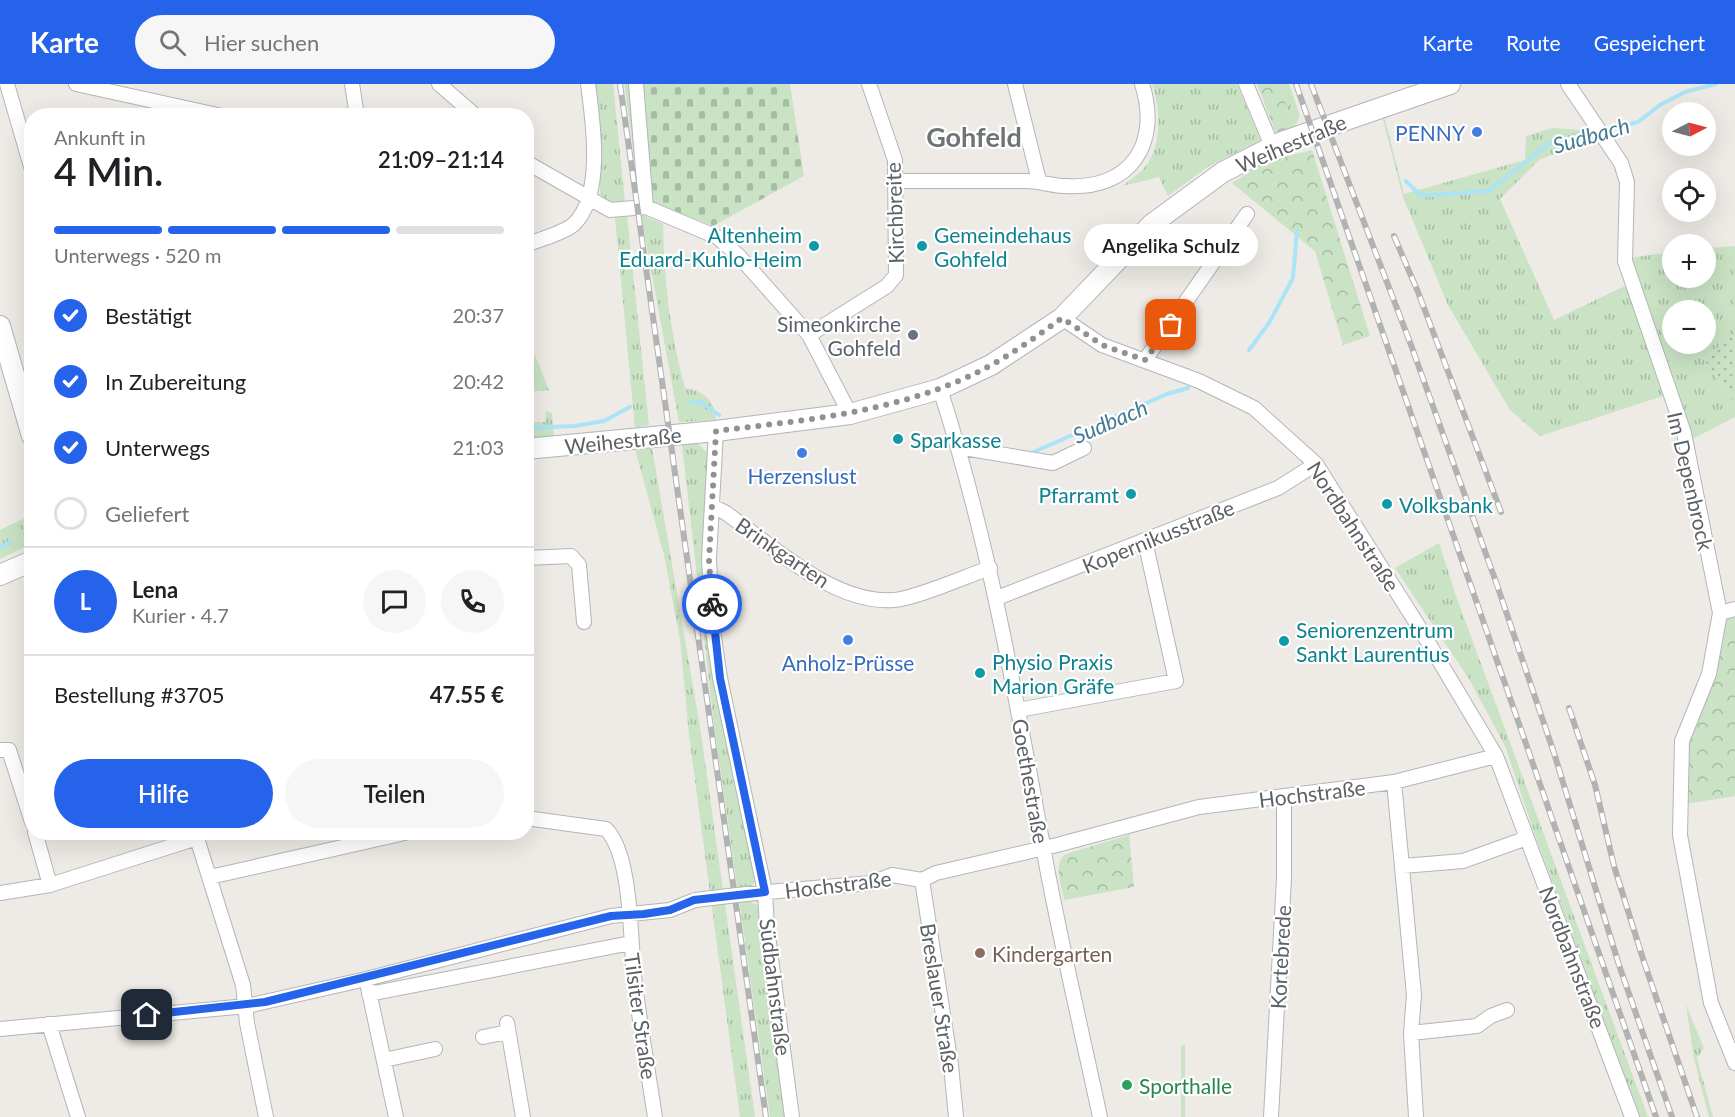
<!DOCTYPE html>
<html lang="de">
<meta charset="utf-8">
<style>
:root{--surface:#fff;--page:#f6f6f6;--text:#202124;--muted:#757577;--line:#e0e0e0;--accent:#2563eb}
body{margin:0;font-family:Lato,sans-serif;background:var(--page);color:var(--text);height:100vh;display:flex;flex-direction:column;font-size:22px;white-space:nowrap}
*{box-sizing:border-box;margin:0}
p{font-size:20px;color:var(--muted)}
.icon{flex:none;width:33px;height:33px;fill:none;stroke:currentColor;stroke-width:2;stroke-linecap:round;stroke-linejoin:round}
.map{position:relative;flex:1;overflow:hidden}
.side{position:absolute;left:24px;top:24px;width:510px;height:732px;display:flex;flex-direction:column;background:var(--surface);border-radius:24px;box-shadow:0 6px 24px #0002}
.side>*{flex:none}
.needle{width:39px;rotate:84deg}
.buttons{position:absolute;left:1662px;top:18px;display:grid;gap:12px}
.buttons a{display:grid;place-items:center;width:54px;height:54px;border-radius:50%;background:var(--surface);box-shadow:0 6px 24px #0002;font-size:30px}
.pin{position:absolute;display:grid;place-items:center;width:51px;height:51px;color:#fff;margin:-26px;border-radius:12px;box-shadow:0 3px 9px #0006}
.courier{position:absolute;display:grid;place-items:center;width:60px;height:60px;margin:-30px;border:4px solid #2563eb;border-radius:50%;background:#fff;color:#222;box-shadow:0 2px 8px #0007}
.bubble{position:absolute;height:42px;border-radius:21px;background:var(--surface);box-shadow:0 6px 24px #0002;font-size:20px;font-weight:600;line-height:42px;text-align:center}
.headline em{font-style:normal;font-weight:600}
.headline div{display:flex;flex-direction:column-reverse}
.headline{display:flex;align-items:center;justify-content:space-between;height:102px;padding:0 30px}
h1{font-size:39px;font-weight:600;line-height:45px}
.bar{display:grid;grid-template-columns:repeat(4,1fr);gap:9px 6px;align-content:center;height:72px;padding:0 30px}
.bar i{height:8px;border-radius:4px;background:var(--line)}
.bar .current{background:var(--accent)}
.bar p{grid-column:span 4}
.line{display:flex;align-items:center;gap:15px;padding:0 30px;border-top:2px solid var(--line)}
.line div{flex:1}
.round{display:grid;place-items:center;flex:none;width:63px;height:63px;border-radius:32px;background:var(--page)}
ol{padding:0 30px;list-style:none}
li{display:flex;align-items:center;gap:18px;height:66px}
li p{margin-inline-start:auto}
li .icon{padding:6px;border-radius:50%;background:var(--accent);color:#fff;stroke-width:4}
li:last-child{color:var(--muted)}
li i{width:33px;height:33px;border:3px solid var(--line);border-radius:50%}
.action{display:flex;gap:12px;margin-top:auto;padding:12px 30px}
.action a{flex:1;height:69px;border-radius:36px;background:var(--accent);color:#fff;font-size:24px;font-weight:600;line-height:69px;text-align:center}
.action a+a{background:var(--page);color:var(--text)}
header{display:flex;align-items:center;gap:36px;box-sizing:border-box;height:84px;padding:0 30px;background:var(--accent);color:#fff}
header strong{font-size:28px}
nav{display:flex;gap:33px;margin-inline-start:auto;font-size:21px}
.search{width:420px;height:54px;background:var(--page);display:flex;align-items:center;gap:15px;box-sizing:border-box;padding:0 21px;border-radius:33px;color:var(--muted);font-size:22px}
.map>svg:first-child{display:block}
.grass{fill:url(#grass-tufts);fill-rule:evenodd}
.forest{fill:url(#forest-crowns)}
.cemetery{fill:url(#cemetery-stones)}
.garden{fill:url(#garden-dots)}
.pitch{fill:#c9e3c4}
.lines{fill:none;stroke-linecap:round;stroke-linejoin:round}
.stream{stroke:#abe3f7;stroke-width:4}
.street-casing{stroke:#b2b6b8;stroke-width:16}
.secondary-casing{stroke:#b1b5b8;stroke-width:22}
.street{stroke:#fff;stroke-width:14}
.secondary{stroke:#fff;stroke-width:20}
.rail-casing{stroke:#b1b2b2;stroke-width:6}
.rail{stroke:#fff;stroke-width:4;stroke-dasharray:11;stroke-linecap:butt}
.street-bridge-casing{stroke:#b2b6b8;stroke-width:16;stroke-linecap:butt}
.street-bridge{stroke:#fff;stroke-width:14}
.done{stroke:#909191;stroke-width:6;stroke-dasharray:0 10.8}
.route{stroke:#2563eb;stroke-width:8}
.shop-dot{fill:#3f7fe0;stroke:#fff;stroke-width:2}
.culture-dot{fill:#0f9aa8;stroke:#fff;stroke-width:2}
.worship-dot{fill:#6b7280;stroke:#fff;stroke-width:2}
.education-dot{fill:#8d6e63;stroke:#fff;stroke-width:2}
.leisure-dot{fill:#2e9e5b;stroke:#fff;stroke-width:2}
.labels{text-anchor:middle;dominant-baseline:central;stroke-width:4.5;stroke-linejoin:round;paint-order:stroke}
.shop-label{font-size:21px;fill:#366cbe;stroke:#fff}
.street-label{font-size:21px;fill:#5d6164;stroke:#fff}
.culture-label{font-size:21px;fill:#0d838f;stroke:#fff;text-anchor:start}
.worship-label{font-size:21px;fill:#5b616d;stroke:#fff;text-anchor:end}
.education-label{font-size:21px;fill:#785e54;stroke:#fff;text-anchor:start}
.leisure-label{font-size:21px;fill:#27864d;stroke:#fff;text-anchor:start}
.water-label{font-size:22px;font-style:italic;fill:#437b97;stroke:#fff}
.district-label{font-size:27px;font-weight:bold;fill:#6e7376;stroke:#fff}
</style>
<header>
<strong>Karte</strong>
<div class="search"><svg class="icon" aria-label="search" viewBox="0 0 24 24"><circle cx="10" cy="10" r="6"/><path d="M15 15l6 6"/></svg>Hier suchen</div>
<nav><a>Karte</a><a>Route</a><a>Gespeichert</a></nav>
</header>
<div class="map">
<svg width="1735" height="1033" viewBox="0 0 1735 1033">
<defs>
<pattern id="grass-tufts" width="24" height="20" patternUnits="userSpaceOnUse" patternTransform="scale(1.5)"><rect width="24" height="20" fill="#c9e3c4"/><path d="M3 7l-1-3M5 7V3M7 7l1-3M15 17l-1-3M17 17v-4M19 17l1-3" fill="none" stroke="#a6bba3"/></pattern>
<pattern id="forest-crowns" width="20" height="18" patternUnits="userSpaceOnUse" patternTransform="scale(1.5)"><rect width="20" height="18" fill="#c9e3c4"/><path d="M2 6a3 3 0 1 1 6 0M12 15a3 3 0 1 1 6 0" fill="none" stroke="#a6bba3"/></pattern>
<pattern id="cemetery-stones" width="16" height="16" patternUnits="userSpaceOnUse" patternTransform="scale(1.5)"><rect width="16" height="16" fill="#c9e3c4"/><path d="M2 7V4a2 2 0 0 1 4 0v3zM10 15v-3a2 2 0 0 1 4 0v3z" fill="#a6bba3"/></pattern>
<pattern id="garden-dots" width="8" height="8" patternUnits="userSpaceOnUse" patternTransform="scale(1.5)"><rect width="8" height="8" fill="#c9e3c4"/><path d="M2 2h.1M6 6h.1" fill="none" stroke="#a6bba3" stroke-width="1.8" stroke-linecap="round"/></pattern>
</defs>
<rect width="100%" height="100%" fill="#eeeae5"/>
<path class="grass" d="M594,0H613L625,119L605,117L600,108V44Z
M624,0H633L640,118L625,5Z
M1152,0H1237L1261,57L1209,82L1168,112L1159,93L1123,102C1131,95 1142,88 1148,79C1162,57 1160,23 1152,0Z
M1280,0H1289L1300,32L1293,45Z
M1382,32H1384L1404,110L1525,76L1526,52L1552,44L1581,46L1589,40L1599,52L1539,76L1500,115L1554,236L1629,200L1622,175L1672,168V194H1706V164L1735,162V249L1704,276L1735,320V333L1681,361L1666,311L1540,352L1510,326L1448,221L1403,113ZM1672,226H1706V260H1672Z
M641,130L663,140C664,197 670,249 685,304C706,308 713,315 716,336L679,338Z
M627,132L649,341L635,344L615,134Z
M532,264L549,306L527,308V267Z
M546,327L552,329L554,353L527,356V338H545Z
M697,359L710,371L716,595L755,797L750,805L752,819L760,822L786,1033H770L714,640L682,361Z
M652,364L700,643L755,1033H740L689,651L680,555L664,471L635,365Z
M31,431V460L0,475V446Z
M1439,459L1456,512L1648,1033H1640L1535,751L1505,662L1469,595L1395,484Z
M1686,921L1704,964L1697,974L1713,1033H1709L1694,975Z"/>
<path class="forest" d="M1257,0H1280L1293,45L1276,49Z
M1312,66L1370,252L1343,261L1315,167L1232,99L1267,77Z
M1735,530V712L1685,720V658L1716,592L1724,533Z
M1129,751L1134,803L1064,816C1062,801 1052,780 1066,770Z"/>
<path class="cemetery" d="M640,0H790L804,92L713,142L650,117Z"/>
<path class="garden" d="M1735,249V320L1704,276Z"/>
<path class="pitch" d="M1181,961H1185V1033H1181Z"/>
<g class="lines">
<path class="stream" d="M1406,97L1421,112L1489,107L1548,60L1638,38L1660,21L1685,8L1716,0
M1249,266L1269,239L1293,194L1297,146
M691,319L701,318L719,331
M526,344L575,342L604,337L630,323
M1031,369L1167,310L1188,304
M0,463L11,458"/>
<defs>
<path id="street" d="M7,0L32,86
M76,0L222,32
M352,0L357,32
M439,0L476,32
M636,0L646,123
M1015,0L1039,97
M1246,0L1272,62
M1568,0L1621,79L1627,98L1625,177L1684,349L1720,529L1709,590L1682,657L1680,751L1711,919L1735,979
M526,78L610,126L646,123L717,153L738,171L809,251L850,330
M897,97C940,97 983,97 1025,97C1040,97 1052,102 1066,102C1131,106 1161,59 1142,0
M526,161C538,156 566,148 574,140C604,111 593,38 588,0
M1062,234L1102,261L1199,297L1254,324L1316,380L1419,543L1496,672L1632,1033
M809,251L887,202L896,191L895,76L869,0
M1145,276L1247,130
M940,305C990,460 1017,619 1046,779C1062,864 1082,949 1100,1033
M716,347L709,475L713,547L720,594L765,808L767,844L792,1033
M958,363L1053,379L1084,364
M714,423L726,429C772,462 835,521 894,516C917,514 966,492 990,484
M526,474L571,472L579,481L584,538
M997,514L1278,404L1316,380
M1720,529L1735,525
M1018,626L1176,597L1145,457
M0,666H9L32,738
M1394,698L1414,911L1411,949L1416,1033
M526,734L606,745C633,772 630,862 635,901C641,945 648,989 655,1033
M35,748L50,801
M195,748L243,901L247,939L266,1033
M1403,782L1463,777L1527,754
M210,793L409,748
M922,796L951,981L956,1033
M0,809L50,801L197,754
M746,810L871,799L892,791L922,796L936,789L1057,761L1199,723L1394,698L1496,672
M368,903L396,1033
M369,910L631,859
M507,939L523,1033
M49,940L78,1033
M0,945L247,922L366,895L611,832L670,826L695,816
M1411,949L1477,942L1491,932L1507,926
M483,953L508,948
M384,976L435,965
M1271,1033L1284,794V712"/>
<path id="secondary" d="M0,242L32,352
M526,365L716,347L850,330L940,305L991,281L1062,234L1152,140L1223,88L1282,58L1450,0
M0,491L32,477"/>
</defs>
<use href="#street" class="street-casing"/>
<use href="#secondary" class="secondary-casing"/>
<use href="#street" class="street"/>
<use href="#secondary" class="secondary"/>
<defs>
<path id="rail" d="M620,0L766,1033
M1296,0L1656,1033
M1311,0L1411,261L1496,498L1554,669L1619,881L1672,1033
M1394,152L1418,208L1501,428
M1569,624L1595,701L1614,782L1643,875L1697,1033"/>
</defs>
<use href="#rail" class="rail-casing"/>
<use href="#rail" class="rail"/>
<defs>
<path id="street-bridge" d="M695,816L746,810"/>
</defs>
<use href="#street-bridge" class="street-bridge-casing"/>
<use href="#street-bridge" class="street-bridge"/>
</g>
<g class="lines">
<path class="done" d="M712,520L709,476L716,347C797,337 880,330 956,298C995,282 1028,259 1062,234L1102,261L1145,276L1171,241"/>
<path class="route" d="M147,931L265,918L611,832L644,830L670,826L694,816L765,808L720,594L712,520"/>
</g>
<g class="shop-dot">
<circle cx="1477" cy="48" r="6"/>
<circle cx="802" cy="369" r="6"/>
<circle cx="848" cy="556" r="6"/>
</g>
<g class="culture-dot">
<circle cx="814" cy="162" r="6"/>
<circle cx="922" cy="162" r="6"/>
<circle cx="898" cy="355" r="6"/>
<circle cx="1131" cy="410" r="6"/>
<circle cx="1387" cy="420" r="6"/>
<circle cx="1284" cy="557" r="6"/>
<circle cx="980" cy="589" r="6"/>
</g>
<circle class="worship-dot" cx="913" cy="251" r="6"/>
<circle class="education-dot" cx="980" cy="869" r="6"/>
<circle class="leisure-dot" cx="1127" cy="1001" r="6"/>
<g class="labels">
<g class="shop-label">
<text x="1465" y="48" text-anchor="end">PENNY</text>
<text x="802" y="391">Herzenslust</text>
<text x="848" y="578">Anholz-Prüsse</text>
</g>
<g class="street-label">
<text transform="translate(1291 59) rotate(-23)">Weihestraße</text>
<text transform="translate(894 129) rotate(-92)">Kirchbreite</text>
<text transform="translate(623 356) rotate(-6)">Weihestraße</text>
<text transform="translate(1691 397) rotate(77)">Im Depenbrock</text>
<text transform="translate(1354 442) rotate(57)">Nordbahnstraße</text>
<text transform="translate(1158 452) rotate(-22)">Kopernikusstraße</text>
<text transform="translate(783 468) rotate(34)">Brinkgarten</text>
<text transform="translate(1031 697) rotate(80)">Goethestraße</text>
<text transform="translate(1312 709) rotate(-7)">Hochstraße</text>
<text transform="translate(838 800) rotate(-7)">Hochstraße</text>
<text transform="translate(1280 873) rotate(-87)">Kortebrede</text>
<text transform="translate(1573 873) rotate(69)">Nordbahnstraße</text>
<text transform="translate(776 903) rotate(83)">Südbahnstraße</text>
<text transform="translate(940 914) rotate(81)">Breslauer Straße</text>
<text transform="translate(641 932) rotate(82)">Tilsiter Straße</text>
</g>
<g class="culture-label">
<text x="802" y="150" text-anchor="end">Altenheim<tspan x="802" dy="24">Eduard-Kuhlo-Heim</tspan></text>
<text x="934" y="150">Gemeindehaus<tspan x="934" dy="24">Gohfeld</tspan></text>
<text x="910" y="355">Sparkasse</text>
<text x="1119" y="410" text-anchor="end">Pfarramt</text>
<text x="1399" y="420">Volksbank</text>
<text x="1296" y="545">Seniorenzentrum<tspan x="1296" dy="24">Sankt Laurentius</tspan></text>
<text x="992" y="577">Physio Praxis<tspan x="992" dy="24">Marion Gräfe</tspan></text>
</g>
<g class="worship-label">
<text x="901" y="239">Simeonkirche<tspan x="901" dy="24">Gohfeld</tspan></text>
</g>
<g class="education-label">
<text x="992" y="869">Kindergarten</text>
</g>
<g class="leisure-label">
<text x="1139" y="1001">Sporthalle</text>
</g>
<g class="water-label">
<text transform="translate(1591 51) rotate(-16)">Sudbach</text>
<text transform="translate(1110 337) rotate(-23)">Sudbach</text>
</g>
<g class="district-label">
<text x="974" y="52">Gohfeld</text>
</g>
</g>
</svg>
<div class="buttons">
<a><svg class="needle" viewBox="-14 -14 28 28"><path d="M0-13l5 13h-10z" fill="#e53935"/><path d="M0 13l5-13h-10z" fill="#757577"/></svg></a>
<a><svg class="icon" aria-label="locate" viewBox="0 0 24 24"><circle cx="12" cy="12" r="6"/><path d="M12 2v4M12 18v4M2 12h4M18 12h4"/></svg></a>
<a>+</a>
<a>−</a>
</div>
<div class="pin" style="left:1171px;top:241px;background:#ea580c"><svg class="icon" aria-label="bag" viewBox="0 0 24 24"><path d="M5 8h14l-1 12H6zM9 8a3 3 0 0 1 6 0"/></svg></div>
<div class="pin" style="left:147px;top:931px;background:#1f2937"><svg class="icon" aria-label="home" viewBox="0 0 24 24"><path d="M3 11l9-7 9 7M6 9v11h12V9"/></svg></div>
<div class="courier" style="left:712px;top:520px"><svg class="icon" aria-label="bike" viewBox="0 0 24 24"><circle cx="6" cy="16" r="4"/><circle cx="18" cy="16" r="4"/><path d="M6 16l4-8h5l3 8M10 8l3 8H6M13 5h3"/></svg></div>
<div class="bubble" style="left:1084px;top:140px;width:174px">Angelika Schulz</div>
<section class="side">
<div class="headline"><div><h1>4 Min.</h1><p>Ankunft in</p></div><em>21:09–21:14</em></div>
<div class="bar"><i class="current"></i><i class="current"></i><i class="current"></i><i></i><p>Unterwegs · 520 m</p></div>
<ol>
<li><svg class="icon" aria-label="check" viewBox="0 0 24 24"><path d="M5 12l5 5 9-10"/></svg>Bestätigt<p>20:37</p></li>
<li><svg class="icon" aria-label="check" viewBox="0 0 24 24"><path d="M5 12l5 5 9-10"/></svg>In Zubereitung<p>20:42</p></li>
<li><svg class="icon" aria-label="check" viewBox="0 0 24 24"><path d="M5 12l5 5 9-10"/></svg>Unterwegs<p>21:03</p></li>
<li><i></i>Geliefert</li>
</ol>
<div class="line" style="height:108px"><b class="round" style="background:var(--accent);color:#fff">L</b><div><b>Lena</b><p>Kurier · 4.7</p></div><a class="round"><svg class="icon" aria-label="chat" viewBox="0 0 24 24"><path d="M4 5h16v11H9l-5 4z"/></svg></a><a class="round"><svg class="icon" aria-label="phone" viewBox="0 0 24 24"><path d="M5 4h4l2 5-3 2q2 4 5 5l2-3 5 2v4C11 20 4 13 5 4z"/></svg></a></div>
<div class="line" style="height:78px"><div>Bestellung #3705</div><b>47.55 €</b></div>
<div class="action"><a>Hilfe</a><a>Teilen</a></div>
</section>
</div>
